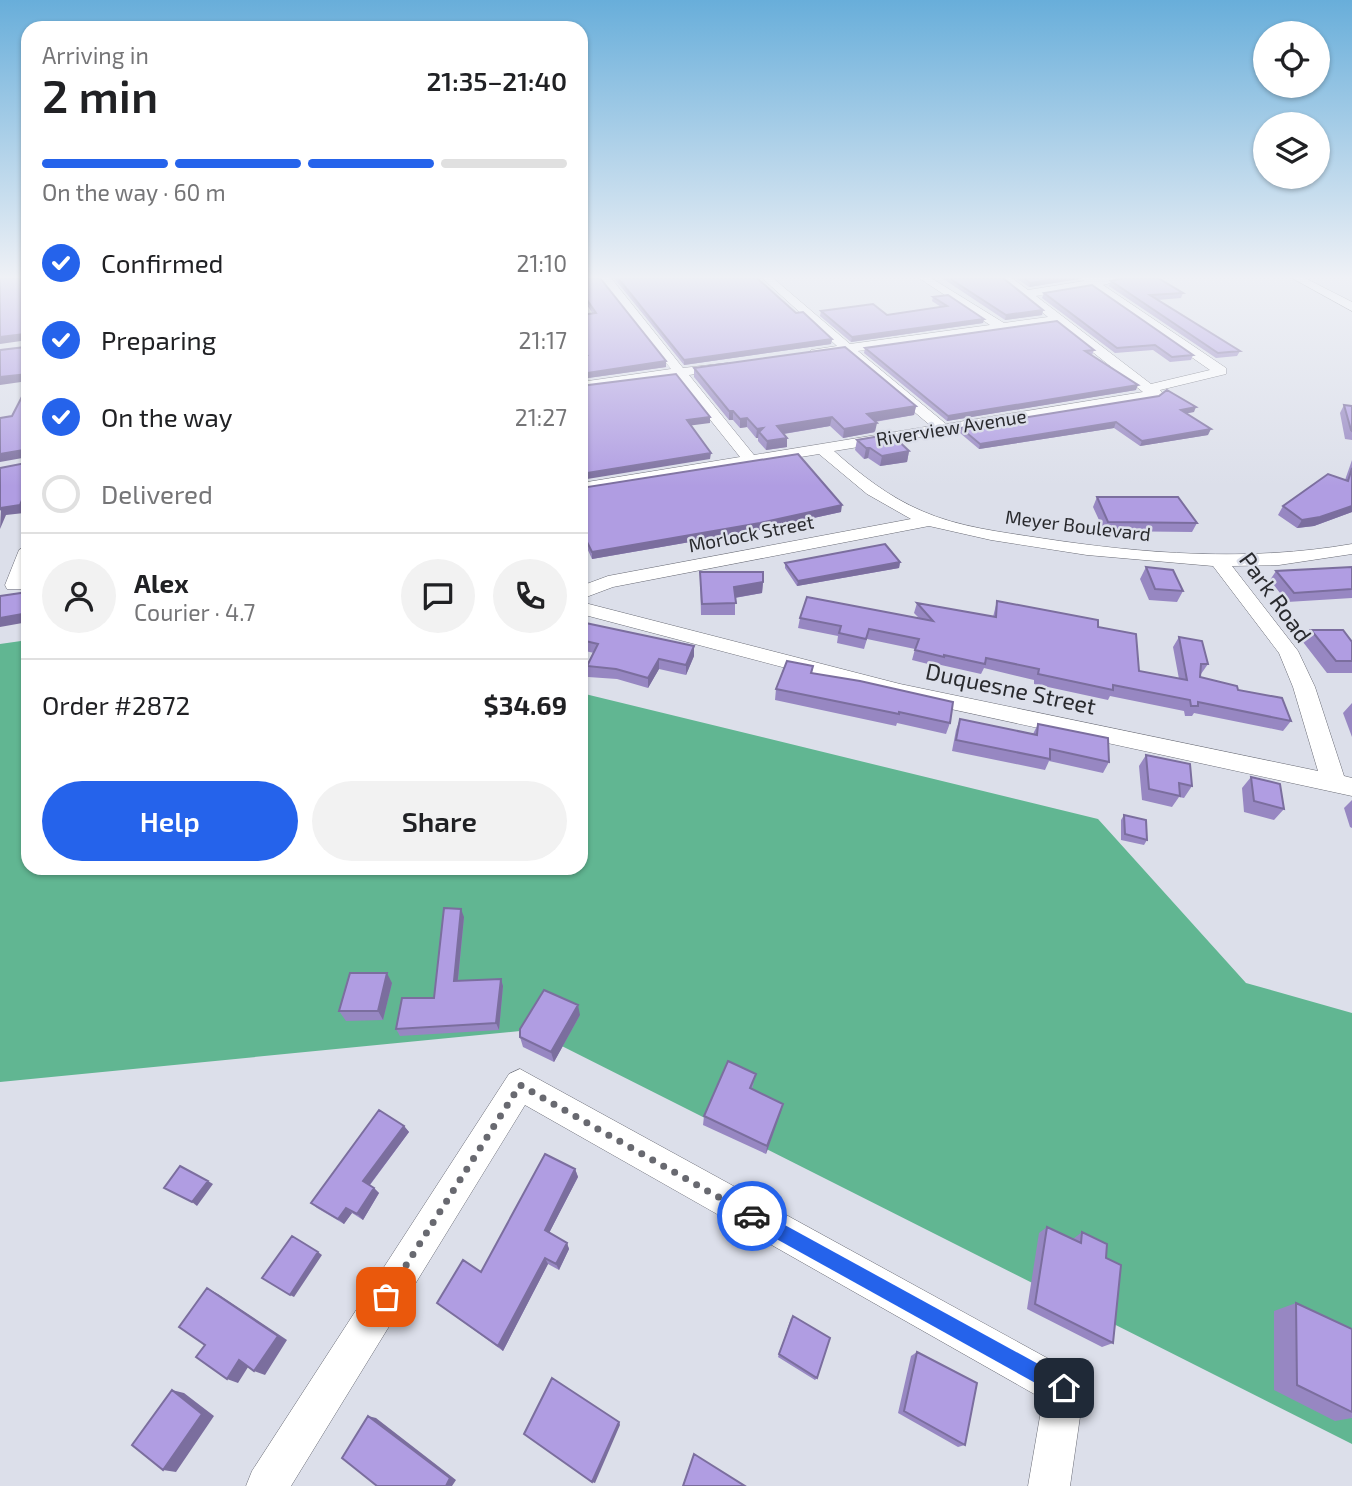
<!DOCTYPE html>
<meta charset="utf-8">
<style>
:root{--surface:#fff;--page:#f2f2f2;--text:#202124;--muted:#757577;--line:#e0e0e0;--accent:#2563eb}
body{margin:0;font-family:"Exo 2",sans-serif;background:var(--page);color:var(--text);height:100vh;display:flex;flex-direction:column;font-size:26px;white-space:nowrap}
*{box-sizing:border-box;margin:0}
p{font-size:23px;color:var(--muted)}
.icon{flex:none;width:38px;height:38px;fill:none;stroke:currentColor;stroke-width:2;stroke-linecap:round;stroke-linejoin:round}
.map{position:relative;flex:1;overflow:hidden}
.details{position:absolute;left:21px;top:21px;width:567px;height:854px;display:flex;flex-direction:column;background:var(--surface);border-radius:21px;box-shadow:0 2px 5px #0004}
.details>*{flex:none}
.controls{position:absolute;left:1253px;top:21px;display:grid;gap:14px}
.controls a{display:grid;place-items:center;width:77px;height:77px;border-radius:50%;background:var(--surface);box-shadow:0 2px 5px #0004;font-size:35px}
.pin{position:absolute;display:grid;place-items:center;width:60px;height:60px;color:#fff;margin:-30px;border-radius:14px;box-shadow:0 4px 10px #0006}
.courier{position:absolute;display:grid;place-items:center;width:70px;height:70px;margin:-35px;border:5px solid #2563eb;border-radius:50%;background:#fff;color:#222;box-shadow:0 2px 9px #0007}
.overview em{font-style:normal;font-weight:600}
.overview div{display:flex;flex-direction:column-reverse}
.overview{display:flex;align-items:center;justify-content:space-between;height:119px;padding:0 21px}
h1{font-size:46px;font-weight:600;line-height:52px}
.bar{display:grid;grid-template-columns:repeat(4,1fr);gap:10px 7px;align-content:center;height:84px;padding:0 21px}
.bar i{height:9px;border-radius:5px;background:var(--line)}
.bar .current{background:var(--accent)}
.bar p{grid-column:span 4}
.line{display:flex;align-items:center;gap:18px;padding:0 21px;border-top:2px solid var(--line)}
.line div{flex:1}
.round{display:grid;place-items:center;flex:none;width:74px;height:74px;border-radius:37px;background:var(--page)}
ol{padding:0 21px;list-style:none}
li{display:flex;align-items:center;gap:21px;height:77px}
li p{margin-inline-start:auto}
li .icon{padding:7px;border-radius:50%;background:var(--accent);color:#fff;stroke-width:4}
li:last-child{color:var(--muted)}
li i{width:38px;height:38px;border:4px solid var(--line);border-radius:50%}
.button{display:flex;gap:14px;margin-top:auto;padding:14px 21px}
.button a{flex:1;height:80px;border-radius:42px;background:var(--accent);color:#fff;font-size:28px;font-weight:600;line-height:80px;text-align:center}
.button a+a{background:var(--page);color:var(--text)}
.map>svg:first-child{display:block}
.forest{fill:#61b692}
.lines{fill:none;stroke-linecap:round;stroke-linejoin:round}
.street-casing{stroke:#696b75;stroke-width:1}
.street{fill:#fff;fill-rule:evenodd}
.wall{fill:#9787c2}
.shaded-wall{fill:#7b6e9e}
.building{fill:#b09de2;stroke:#7b6e9e;stroke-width:2}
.route{fill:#2563eb}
.done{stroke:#686970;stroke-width:7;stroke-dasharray:0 12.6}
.labels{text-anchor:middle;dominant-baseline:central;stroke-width:5;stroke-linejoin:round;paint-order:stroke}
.far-street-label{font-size:19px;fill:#292a2e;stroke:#dcdfea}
.street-label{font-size:23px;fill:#292a2e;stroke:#dcdfea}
</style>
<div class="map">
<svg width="1352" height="1486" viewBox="0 0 1352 1486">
<rect width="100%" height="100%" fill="#dcdfea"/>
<path class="forest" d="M28,640V868H581V693L1098,819L1246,983L1352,1013V1444L530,1030L0,1082V644Z"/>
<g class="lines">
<defs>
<path id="street" d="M600,278H611L683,368L728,363V369L689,375L754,455L931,426L845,353L811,356V350L837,346L762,278H773L850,344L990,325L919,278H931L1004,323L1048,317L1000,278H1012L1028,290L1084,281L1081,278H1129L1103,285L1226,368V374L1160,390L1163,394L1156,398L834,451C861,475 889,497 922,511C958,527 1001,532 1040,538C1144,554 1248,562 1352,544V554L1279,565L1232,566L1298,651L1315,687L1344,776L1352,778V796L900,698L581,614V602L900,684L1318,771L1293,687L1279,653L1213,566L1087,555L991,540L929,526L613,587L581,599V586L608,576L911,519L867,494L819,454L581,493V483L740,457L676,377L581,390V382L671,369ZM1091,287L1210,370L1151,384L1036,296ZM1056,323L1143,392L946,424L858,351Z
M1292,278H1305L1352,302V311Z
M28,545C28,561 29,575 21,589H7L5,585L19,550Z
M520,1069L1078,1375L1084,1389L1070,1486H1028L1043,1399L525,1105L291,1486H246L252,1471L509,1074Z"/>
</defs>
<use href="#street" class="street-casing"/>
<use href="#street" class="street"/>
</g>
<path class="wall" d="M581,278L666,361V367L581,379V355H583L581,352V315L593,314L581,296Z
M614,278H757L796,313L832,339L831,344L684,365Z
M942,278H1003L1043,310L1042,315L1005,320Z
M1016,278H1080L1079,279L1029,287Z
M1111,281L1183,293L1181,298L1157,300L1240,351L1237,356L1216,358L1109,286Z
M1044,293L1193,355L1191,360L1170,362L1153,350L1115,353L1042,298Z
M933,297L984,319L983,323L851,342L820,316L821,311L887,315L941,307L932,301Z
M865,348L1094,350L1092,355L1136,390L947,421L864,353Z
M694,368L916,406L914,415L875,422V432L843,438L830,426L784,434L787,447L766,450L758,441V438H756L747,427L740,428L733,420H729L694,377Z
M1344,405L1352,406V440L1345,439L1340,413Z
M1194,412L1187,413L1208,435L1140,446L1114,428L979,449L960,433L961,428Z
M857,440L909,451L907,462L880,466L868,458L864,459L855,450Z
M1352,460V512L1314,526L1297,528L1278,515L1283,506L1345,480Z
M581,488L841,512L759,530L592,559L581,535Z
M1097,497L1197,523L1192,532L1104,531L1093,507Z
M900,562L899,568L797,586L785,568V563Z
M1146,567L1183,591L1177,602L1149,600L1140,579Z
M1352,567V598L1287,602L1270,580L1276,571Z
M700,572L763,582L762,593L735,598V615H701Z
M997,601L1098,627L1139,671L1179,679L1173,647L1179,637L1208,664L1201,674L1200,677L1238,690L1291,721L1283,731L1194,713L1192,716H1185L1184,711L1110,696L1108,700L1034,684V680L984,668L981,674L941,665L940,667L912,660L915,649L867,639L864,649L837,643L838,636L798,628L800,618L920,619L914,613L917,603L993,617Z
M581,622L694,656L686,675L659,669L648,688L617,679L588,677L587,666L594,653L581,650Z
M1311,630L1352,642V673H1327L1303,642Z
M813,666L812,673L950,723L946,734L897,723L896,726L775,700L776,689Z
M1352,703V737L1343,713Z
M960,719L1033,734L1038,724L1109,762L1103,773L1049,761L1045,770L952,751L956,730Z
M1146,755L1192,786L1184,798L1179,797L1172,807L1142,800L1139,766Z
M1251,777L1284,809L1274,820L1244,812L1242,788Z
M1352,800V828L1350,827L1344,808Z
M1124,815L1147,840L1144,845L1121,840V820Z
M464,917L458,981L501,979L503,986L499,1030L400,1036L396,1029L434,998Z
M392,983L383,1020L346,1021L339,1011Z
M580,1015L554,1062L523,1047L520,1037Z
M754,1083L752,1089L783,1104L766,1154L703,1125L704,1116Z
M404,1126L409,1132L370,1185L374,1188L379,1193L363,1220L352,1213L344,1224L317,1208L311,1203Z
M575,1169L578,1177L549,1233L567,1243L569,1249L559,1270L548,1264L503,1351L437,1303L481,1272Z
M1047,1227L1073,1239L1082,1232L1106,1258L1113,1343L1102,1347L1027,1309L1039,1233Z
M1296,1303L1352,1329V1418L1335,1421L1274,1390V1311Z
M791,1318L817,1378L815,1380L778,1357Z
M917,1352L965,1445L958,1447L898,1413L911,1356Z"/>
<path class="shaded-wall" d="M1060,278H1080L1079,279L1029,287L1030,283Z
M1043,310L1042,315L1005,320L1006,315Z
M984,319L983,323L851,342L852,337Z
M24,334L28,340L0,344V337Z
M832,339L831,344L684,365V360Z
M666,361V367L581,379V374Z
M28,374V381L0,385V377Z
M1138,385L1136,390L947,421L948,416Z
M916,406L914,415L865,423L867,414Z
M1196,407L1194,412L1179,415L1181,410Z
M729,411H733V420H729Z
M710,417V423L687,426V420Z
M832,417L830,426L776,435L777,426Z
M747,418V427L740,428V419Z
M1116,422L1114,428L979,449L980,444Z
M877,423L875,432L843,438L844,429Z
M763,428L759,432L758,438H756L757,429Z
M1211,429L1208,435L1140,446L1142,441Z
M787,438V447L766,450L767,441Z
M866,448H870L868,458L864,459Z
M23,450L28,457L0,462V454Z
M909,451L907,462L880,466L882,456Z
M711,453L710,459L581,480V474Z
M28,485V504L24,513L6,515L0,529L1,508Z
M842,505L841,512L759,530L592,559V552Z
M1352,506V512L1314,526L1297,528L1302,520Z
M900,562L899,568L797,586L798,581Z
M763,582L762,593L733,598L734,587Z
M28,613V622L0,627V618Z
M694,646V656L686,675V665Z
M659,659V669L648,688V678Z
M461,909L464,917L457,988L454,981Z
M387,973L392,983L383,1020L378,1011Z
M501,979L503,986L499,1030L496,1023Z
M578,1005L580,1015L554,1062L551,1052Z
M783,1104L781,1112L766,1154L767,1146Z
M404,1126L409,1132L368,1187L363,1181Z
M575,1169L578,1177L547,1237L545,1230Z
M208,1181L213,1184L197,1206L192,1202Z
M374,1188L379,1193L363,1220L357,1214Z
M346,1208L352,1213L344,1224L338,1219Z
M567,1243L569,1249L559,1270L556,1264Z
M318,1252L322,1255L294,1297L290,1295Z
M545,1258L548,1264L503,1351L498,1346Z
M207,1288L218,1294L287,1340L265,1375L254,1371Z
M239,1360L250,1364L238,1383L227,1379Z
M172,1390L184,1393L214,1416L176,1472L163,1470Z
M368,1416L376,1418L456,1480L452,1486H446Z
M619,1422L620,1425L595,1483L592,1482Z"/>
<path class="building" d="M0,278H28V374L0,377V350L25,347L27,344V337L24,334L0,337Z
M581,278H600L666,361L581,374V355H587L581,347V315L596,313L581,291Z
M618,278H757L796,313L803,312L832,339L684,360Z
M949,278H1003L1043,310L1006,315Z
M1024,278H1060L1030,283Z
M1124,278H1158L1183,293L1150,295L1240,351L1218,353L1111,281Z
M1092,285L1193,355L1172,357L1155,345L1117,348L1044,293Z
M948,295L984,319L852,337L821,311L873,304L887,315L947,306L933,297Z
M1057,321L1094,350L1085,351L1138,385L948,416L865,348Z
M845,347L916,406L867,414L877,423L844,429L832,417L777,426L787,438L767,441L759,432L763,428L757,429L747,418L740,419L733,411H729L694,368Z
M676,374L710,417L687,420L711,453L581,474V386Z
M28,385V485L20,505L1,508L0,510V468L26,463V453L23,450L0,454V418L12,416Z
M1167,390L1196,407L1181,410L1211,429L1142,441L1116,422L980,444L961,428L1159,396Z
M1344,405L1352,406V431L1351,430Z
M891,434L909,451L882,456L870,448H866L857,440Z
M798,454L842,505L760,523L592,552L581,530V488Z
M1352,468V506L1320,517L1302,520L1283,506L1328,474L1348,481Z
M1097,497H1178L1197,523L1108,522Z
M885,544L900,562L798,581L785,563Z
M1146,567L1173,570L1183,591L1155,589Z
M1352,567V589L1294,593L1276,571Z
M700,572H763V582L734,587L736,603L702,604Z
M28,592V613L0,618V596Z
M807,597L933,621L917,603L996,617L997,601L1098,620V627L1136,634L1139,671L1187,680L1179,637L1202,641L1208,664H1201L1200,677L1237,686L1238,690L1282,698L1291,721L1198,702V706H1191L1190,700L1113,685V690L1038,674L1039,669L986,658L985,664L944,655V657L915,650L919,639L869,629L866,639L839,633L841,626L800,618Z
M581,622L694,646L686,665L659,659L648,678L616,669L587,666L598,644L581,640Z
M1311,630H1343L1352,642V661H1336Z
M787,661L813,666L811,673L860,681L953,702L950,723L899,712V714L776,689Z
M960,719L1037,735L1038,724L1108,738L1109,762L1050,749V759L956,740Z
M1146,755L1190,764L1192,786L1179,783L1180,796L1149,789Z
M1251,777L1280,784L1284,809L1254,801Z
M1124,815L1146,820L1147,840L1125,834Z
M444,908L461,909L454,981L501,979L496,1023L396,1029L402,998H434Z
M350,973H387L378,1011H339Z
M544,990L578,1005L551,1052L520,1037V1029Z
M728,1061L756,1074L750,1088L783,1104L767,1146L704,1116Z
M379,1110L404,1126L363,1181L374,1188L357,1214L346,1208L338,1219L311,1203Z
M545,1154L575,1169L545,1230L567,1243L556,1264L545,1258L498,1346L437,1303L463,1260L481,1272Z
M180,1166L208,1181L192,1202L164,1188Z
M1047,1227L1081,1243L1082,1232L1107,1244L1106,1258L1121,1265L1113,1343L1035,1304Z
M292,1236L318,1252L290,1295L262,1278Z
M207,1288L278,1336L254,1371L239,1360L227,1379L196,1357L205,1345L179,1327Z
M1296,1303L1352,1329V1412L1297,1385Z
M793,1316L830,1338L817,1378L779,1354Z
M917,1352L977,1383L965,1445L904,1411Z
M552,1378L619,1422L592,1482L524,1434Z
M172,1390L202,1414L163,1470L132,1445Z
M368,1416L450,1478L446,1486H377L342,1458Z
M694,1454L745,1486H683Z"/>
<linearGradient id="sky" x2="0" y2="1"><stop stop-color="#68aeda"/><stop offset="0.57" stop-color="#eff1f6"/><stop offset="1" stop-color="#eff1f6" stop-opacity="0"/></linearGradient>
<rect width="1352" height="486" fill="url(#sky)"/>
<path class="route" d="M752,1207L1071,1382L1074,1388L1071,1395L1064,1398L1057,1395L746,1222L743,1216L746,1210Z"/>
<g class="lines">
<path class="done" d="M386,1297L520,1085L752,1216"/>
</g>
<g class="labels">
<g class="far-street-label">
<text transform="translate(951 427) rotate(-9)">Riverview Avenue</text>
<text transform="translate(1078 525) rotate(7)">Meyer Boulevard</text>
<text transform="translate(751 533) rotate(-11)">Morlock Street</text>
</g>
<g class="street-label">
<text transform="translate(1276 597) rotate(54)">Park Road</text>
<text transform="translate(1011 688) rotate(12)">Duquesne Street</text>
</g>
</g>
</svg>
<div class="controls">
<a><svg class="icon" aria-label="locate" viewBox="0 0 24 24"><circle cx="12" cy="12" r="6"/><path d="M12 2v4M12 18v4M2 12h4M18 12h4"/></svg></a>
<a><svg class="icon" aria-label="layers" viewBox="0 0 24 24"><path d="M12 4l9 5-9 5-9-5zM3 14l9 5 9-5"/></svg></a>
</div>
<div class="pin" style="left:386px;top:1297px;background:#ea580c"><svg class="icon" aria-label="bag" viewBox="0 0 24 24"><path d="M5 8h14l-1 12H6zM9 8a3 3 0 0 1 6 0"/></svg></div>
<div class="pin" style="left:1064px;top:1388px;background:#1f2937"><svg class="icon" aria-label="home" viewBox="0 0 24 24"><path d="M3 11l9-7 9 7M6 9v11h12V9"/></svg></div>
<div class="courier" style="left:752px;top:1216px"><svg class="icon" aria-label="car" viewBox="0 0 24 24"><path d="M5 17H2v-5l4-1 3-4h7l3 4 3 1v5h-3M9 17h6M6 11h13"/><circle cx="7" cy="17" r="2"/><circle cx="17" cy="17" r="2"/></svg></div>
<section class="details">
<div class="overview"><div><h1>2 min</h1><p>Arriving in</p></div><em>21:35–21:40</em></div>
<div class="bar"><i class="current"></i><i class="current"></i><i class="current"></i><i></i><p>On the way · 60 m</p></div>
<ol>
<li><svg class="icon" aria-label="check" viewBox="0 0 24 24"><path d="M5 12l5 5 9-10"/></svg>Confirmed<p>21:10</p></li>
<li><svg class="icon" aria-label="check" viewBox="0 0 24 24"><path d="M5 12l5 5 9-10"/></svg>Preparing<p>21:17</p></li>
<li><svg class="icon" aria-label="check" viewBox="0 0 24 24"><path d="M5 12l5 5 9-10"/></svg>On the way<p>21:27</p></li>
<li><i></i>Delivered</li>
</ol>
<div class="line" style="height:126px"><a class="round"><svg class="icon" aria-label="person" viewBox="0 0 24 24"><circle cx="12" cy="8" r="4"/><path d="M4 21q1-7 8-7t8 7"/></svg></a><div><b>Alex</b><p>Courier · 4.7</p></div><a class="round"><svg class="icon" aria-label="chat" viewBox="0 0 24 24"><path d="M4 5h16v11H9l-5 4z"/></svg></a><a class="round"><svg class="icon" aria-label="phone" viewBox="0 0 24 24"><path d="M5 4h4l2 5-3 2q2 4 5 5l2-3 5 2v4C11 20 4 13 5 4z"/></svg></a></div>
<div class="line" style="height:91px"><div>Order #2872</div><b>$34.69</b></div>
<div class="button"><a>Help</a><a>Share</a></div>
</section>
</div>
